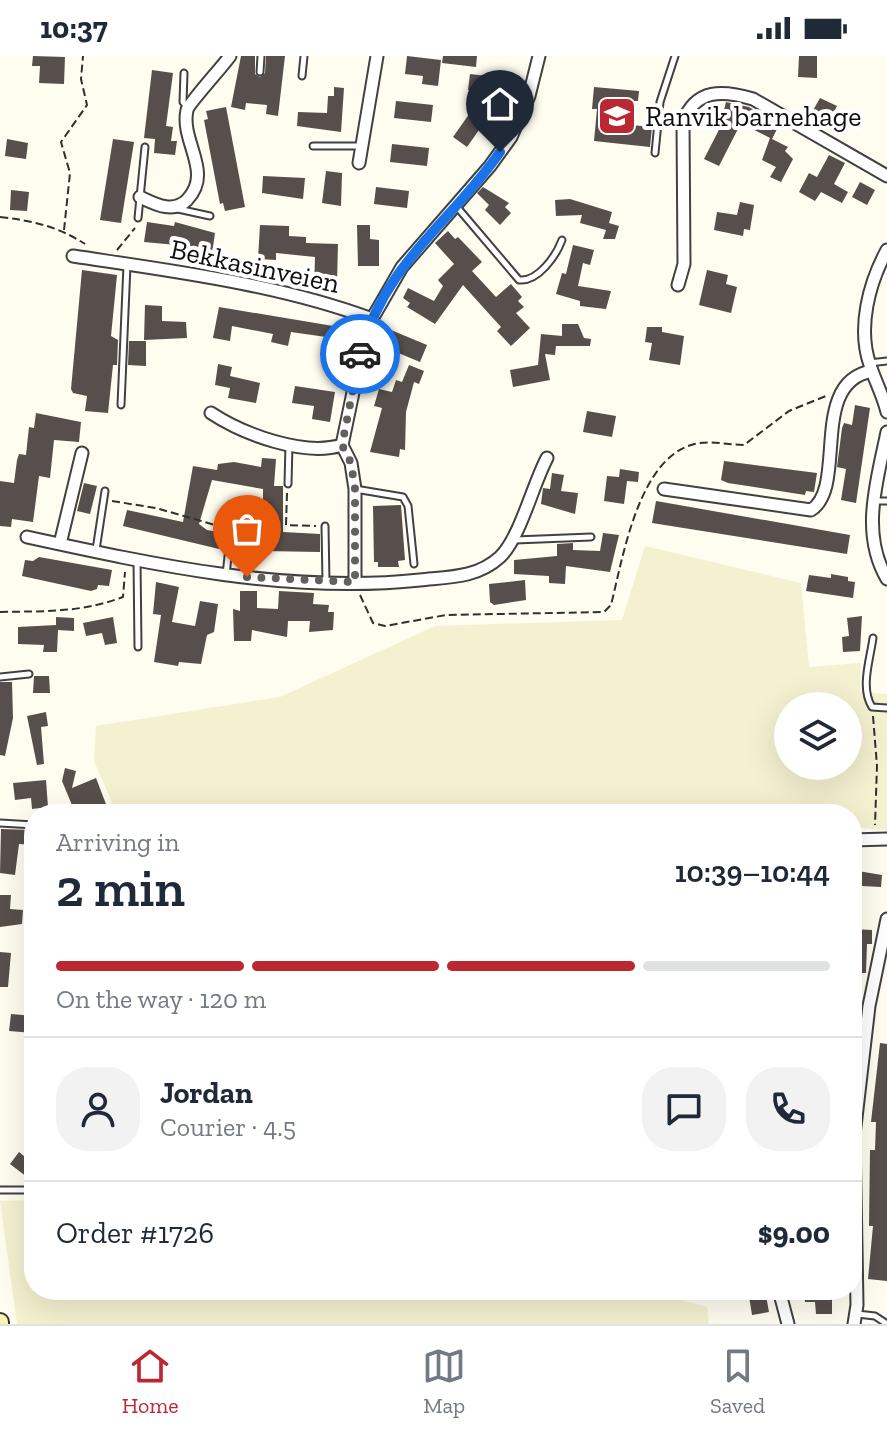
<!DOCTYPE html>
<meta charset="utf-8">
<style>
:root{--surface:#fff;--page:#f2f2f3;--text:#1f2937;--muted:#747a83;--line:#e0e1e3;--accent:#bc2832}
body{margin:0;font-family:"Zilla Slab",serif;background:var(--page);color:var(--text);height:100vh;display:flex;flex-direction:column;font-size:30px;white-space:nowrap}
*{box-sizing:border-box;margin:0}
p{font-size:26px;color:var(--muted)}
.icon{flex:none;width:44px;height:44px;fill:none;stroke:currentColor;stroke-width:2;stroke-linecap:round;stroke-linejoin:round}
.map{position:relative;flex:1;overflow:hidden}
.drawer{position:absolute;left:24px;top:748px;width:838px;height:496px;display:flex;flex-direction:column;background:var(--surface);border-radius:32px;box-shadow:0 8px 32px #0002}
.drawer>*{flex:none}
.controls{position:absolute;left:774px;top:636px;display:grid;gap:16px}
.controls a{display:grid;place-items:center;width:88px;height:88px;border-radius:50%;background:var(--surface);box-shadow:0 8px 32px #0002;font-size:40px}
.pin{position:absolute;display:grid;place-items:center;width:68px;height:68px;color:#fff;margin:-82px -34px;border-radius:50% 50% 50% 0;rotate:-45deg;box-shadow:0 0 8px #0007}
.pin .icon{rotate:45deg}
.courier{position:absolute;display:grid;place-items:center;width:80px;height:80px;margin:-40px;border:6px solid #1a73e8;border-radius:50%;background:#fff;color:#222;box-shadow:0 2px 10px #0007}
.headline em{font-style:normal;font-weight:600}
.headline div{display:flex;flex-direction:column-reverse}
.headline{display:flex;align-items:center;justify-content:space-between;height:136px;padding:0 32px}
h1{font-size:52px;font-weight:600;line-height:60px}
.bar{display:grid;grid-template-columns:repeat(4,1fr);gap:12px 8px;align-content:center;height:96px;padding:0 32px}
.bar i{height:10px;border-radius:6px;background:var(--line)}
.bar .current{background:var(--accent)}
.bar p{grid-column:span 4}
.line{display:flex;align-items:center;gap:20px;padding:0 32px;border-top:2px solid var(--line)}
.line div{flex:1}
.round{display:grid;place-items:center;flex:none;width:84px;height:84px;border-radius:32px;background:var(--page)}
.status{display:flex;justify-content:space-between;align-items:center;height:56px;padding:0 40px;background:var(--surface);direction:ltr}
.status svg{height:22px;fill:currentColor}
.dock{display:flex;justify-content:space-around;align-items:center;height:112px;border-top:2px solid var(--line);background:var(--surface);font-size:22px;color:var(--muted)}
.dock a{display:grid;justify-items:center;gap:4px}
.dock .current{color:var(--accent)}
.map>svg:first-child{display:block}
.farmland{fill:#f4f1d0;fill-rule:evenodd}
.building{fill:#574f4b}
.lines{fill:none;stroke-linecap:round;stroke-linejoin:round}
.service-casing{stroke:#414141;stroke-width:9}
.minor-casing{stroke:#414141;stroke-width:15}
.secondary-casing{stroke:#303030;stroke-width:20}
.path{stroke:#303030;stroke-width:2;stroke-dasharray:8 4;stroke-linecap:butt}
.service{stroke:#fff;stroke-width:5}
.minor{stroke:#fff;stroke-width:11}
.secondary{stroke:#fdf3ad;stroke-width:16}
.done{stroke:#62615d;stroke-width:8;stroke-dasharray:0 14.4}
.route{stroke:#1a73e8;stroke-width:10}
.labels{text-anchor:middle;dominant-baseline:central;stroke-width:8;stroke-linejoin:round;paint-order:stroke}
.poi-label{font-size:28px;fill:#0e0e0e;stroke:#fff;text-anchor:start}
.street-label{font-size:28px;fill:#0e0e0e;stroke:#fff}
</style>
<div class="status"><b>10:37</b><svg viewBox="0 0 49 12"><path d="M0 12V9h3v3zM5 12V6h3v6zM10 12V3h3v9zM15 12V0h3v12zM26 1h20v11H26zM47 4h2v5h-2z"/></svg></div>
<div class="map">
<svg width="887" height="1268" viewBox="0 0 887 1268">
<rect width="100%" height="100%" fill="#fffcf0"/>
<path class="farmland" d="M645,490L801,527L809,611L861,607L860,636L887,638V774L852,771V758H117L94,705L96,670L280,641L435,570L622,564ZM788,650H848V710H788Z
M34,1144V1234H665L666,1240L707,1251L709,1268H17L0,1145Z"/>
<path class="building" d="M33,0L65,1L64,28L39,27L40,10H32Z
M241,0H255V18L260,21L265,17L266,0H285L278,60L266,58L267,49L246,47L245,54L231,51Z
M407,0L441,4L438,30L422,28L423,20L405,18Z
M443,0H477L476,11L442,7Z
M799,0H817V22L798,21Z
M152,14L173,17L166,70L173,71L171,85H177L175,99L154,97L155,83L144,82Z
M470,18L487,20L485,37L468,34Z
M334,31L344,32L341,76L297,70L298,56L327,57L328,40H334Z
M594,31L639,35L638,45H633L631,69L652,71L650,91L594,85L597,53H592Z
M820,42L837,50L834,56L849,64L841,79L820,68L822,64L811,58Z
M396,45L433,49L431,66L394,62Z
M726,46L749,51L779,69L772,83L788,91L785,95L793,103L781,126L770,121L776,111L762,104L770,82L741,67L719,110L704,103L725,62H722Z
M226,51L245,151L225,155L223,147L220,148L204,64L208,63L206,55Z
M472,54L483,56L482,63L492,66L488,77L479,74L467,91L453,81Z
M7,83L28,87L26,103L5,100Z
M113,83L134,86L121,167L100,164Z
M392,88L429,92L427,110L390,106Z
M829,99L845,107L834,128L848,136L842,147L821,136L815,145L799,136L809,117L817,121Z
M326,115L342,117L341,150L322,147Z
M263,120L305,122L303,143L262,137Z
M860,126L875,134L867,149L852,141Z
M376,131L409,135L407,152L374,148Z
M483,131L509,147L505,151L511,157L500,169L485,154L489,149L477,137Z
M11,134L29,136L27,155L10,154Z
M570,143L612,156L609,167L619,170L615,183H603L606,174L580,167L582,159L556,160L555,144Z
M740,146L754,149L750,174L744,173L743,180L714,174L717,156L737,159Z
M147,166L174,170L175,166L215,177L212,198L198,195V191L144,186Z
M260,169L289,170V180L306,181V187L338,188L337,226L328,225L327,234L314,233L315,201L276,197V204L258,203Z
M357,169H370V183L379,184V210H358Z
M448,175L455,183L458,181L482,206L472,215L496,241L511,228L522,241L518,245L524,251L516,257L530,272L511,290L497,275L501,271L463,229L435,268L407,251L410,247L403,242L408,232L434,245L443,230L438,224L454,208L435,187Z
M573,189L594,194L590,209L583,207L578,230L611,235L606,253L580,250V245L556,238L562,217L566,218Z
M82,214L117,219L111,280L118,284L117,309H113L108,357L85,355L87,340L73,337L71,333Z
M707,214L728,219L726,228L737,231L731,257L699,249Z
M145,249L162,250V265L186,266L187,282L144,284Z
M219,251L345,272L340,304L323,302L326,281L291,276L288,290L271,286L273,278L232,270L230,285L213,282Z
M562,268H578L584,282L591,283L590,290H556L555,299L545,298L550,324L513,331L510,314L538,309L541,278L562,280Z
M647,271H662V276L684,280L680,309L649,304L652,287L645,286Z
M391,274L427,289L420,306L384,291Z
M129,285H146V310L128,309Z
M218,308L232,311L230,320L260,327L256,347L228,342L230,332L215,329Z
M409,309L424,315L419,328L414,326L406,356L405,394L400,393L399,401L370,396L382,352L374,350L379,333L392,336L396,324L402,326Z
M295,330L335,336L330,366L312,363L314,350L292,347Z
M855,349L870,352L856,447L841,444L846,413L837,411L842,372L844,367L852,369Z
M587,355L616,360L612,381L583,376Z
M36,357L81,366L79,386L54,384L50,422L39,420L33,466L12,463L11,471L0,470V425L14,427L17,404L19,398L26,399L29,371L34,372Z
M262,402L276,403L274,430H283V476L320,478V496L263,495V433L212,424L199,468L207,474L223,477L219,493L123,470L127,454L183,466L193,410L217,414L218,408L234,406L261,411Z
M724,405L817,417L814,436L806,435L805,439L728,427L721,424Z
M620,413L639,416L638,426L627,425L624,448L604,445L607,420L619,421Z
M552,417L564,419L561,435L578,437L575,458L541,448L543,432L550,433Z
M84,427L97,430L90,458L77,455Z
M656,445L850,479L847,498L652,467Z
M401,449L405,504L398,505L399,511H378V506H374L373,450Z
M603,477L619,479L610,516L566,510L565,528L549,527V520L514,518V504L557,500V488L573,487V494L600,495Z
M39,501L112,514L109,530L98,529L97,533L91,535L22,520L25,504L33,505Z
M831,518L848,521V525L855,526L853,542L806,535L809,519L831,522Z
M525,524L526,544L494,549L490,546L489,528Z
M156,526L179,531L172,566L195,570L200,545L218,548L214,576L207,579L201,608L179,606L178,610L154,606L161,559L153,558Z
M240,535H257V552L278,553L279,535L314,537L313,548L329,549L328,556H334L333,574L309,576L310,565H288L287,581L252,574L251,585H234L233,553L240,555Z
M862,560L860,595L843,596L842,581L849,580L847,562Z
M56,561L74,562V575L58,574L57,596H43L44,589L18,588V571L56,569Z
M113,561L117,587L105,589L102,577L86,580L83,567Z
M34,620H49L50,637H33Z
M0,626H12L13,662L5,700L0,699Z
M46,656L48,670L41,671L44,708L37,709L27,660Z
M65,712L76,715L72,732L96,722L109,756L86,758L84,751L74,754L62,725Z
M46,724L48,751L32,753L31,742L15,744L13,727Z
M1,773L34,774V789L19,788L15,819L0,817Z
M852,814L882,819L881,831L862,830L858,857L852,856Z
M0,839H11L10,853L23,854L22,868L0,871Z
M852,873L872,874V888H867L866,917H852Z
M0,896L11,897L8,931H0Z
M11,958L34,960V977L9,975Z
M880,987L887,988V1225L868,1223L873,1170H869L870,1094H875L876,1066H871Z
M19,1096L34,1108L27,1121L10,1108Z
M748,1234H765L769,1256L752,1259Z
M804,1234H832V1258H816L815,1246H805Z"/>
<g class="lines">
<defs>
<path id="service" d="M260,16L261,0
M184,17L183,46L187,51
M302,20L304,0
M313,90H361
M655,97L660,46L675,0
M457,151L519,224C538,226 556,200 562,184
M178,153L210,160
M138,162L145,91
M869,307L887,305
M121,349L127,209
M288,428L289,388
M355,433L403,441L408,450L414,508
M874,445H887
M325,470L326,526
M515,484L591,481
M96,494L105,435
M137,504L138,591
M226,519L231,473
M873,582C870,604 860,632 872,651L887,652
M0,621L29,618
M0,767L34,769
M0,1134H34
M857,1258L875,1260L887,1268"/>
<path id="minor" d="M359,107L377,0
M140,141C155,148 173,158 187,144C214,116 180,86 187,54C189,47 223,10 230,0
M887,194C869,227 857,272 870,309C875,325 883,339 887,356
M73,200C172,215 278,228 372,263
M678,229L684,208L683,66C696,32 723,34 753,43L887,120
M211,357C243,378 304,401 342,389
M887,376C877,425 860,477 887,523
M664,433L811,454C848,431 808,326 872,315
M27,481C155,509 288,538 420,524C449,521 477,522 500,501C520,482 533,428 547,402
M60,488L82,397
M355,526V433L351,407L342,389L364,284L372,263L402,211L490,110L511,81L529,40L539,0
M852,784L887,783
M779,1234L788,1268
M854,1268L857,1249L854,1079L869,950L887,863"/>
<path id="secondary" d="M0,1266V1268"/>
</defs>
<use href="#service" class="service-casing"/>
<use href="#minor" class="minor-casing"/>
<use href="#secondary" class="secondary-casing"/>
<path class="path" d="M0,161C33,165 57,170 85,188
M64,174L70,117L61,86L87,49L81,23L83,0
M117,194L135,172
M287,437L286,469L316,470
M112,445L156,452L222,471
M360,539L373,567L385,570L446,559L604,556L611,549C623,502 639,395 700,387C714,385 730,389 744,389L789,355L826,340
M0,556C45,555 80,557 123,541L125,516
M873,660L877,710L875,769"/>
<use href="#service" class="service"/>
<use href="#minor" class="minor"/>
<use href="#secondary" class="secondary"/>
</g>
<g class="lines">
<path class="done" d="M247,521L355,526V433L351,407L342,389L360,298"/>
<path class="route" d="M360,298C386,205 450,168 500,96"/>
</g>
<defs>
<symbol id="school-square" viewBox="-11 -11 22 22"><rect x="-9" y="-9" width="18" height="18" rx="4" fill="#bc2832" stroke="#fff"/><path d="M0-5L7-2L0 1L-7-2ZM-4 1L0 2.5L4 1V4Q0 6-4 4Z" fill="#fff"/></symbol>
</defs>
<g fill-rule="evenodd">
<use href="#school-square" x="595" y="38" width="44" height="44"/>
</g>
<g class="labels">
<g class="poi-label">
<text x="645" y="60">Ranvik barnehage</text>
</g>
<g class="street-label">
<text transform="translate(255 210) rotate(12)">Bekkasinveien</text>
</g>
</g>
</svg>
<div class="controls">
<a><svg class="icon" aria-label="layers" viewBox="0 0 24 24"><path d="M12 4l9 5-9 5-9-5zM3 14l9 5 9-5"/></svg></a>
</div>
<div class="pin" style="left:247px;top:521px;background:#ea580c"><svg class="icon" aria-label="bag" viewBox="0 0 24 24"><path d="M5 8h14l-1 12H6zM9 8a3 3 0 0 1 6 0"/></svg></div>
<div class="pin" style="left:500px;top:96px;background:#1f2937"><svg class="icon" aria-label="home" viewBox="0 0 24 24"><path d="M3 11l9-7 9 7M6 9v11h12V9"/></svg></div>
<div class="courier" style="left:360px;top:298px"><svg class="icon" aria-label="car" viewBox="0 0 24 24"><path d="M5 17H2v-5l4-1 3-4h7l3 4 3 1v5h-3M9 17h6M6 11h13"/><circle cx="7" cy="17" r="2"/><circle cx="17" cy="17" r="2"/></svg></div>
<section class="drawer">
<div class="headline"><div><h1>2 min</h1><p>Arriving in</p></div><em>10:39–10:44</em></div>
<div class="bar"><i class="current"></i><i class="current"></i><i class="current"></i><i></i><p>On the way · 120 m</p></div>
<div class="line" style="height:144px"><a class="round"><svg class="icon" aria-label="person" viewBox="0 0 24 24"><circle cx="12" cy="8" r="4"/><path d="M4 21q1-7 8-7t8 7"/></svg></a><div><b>Jordan</b><p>Courier · 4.5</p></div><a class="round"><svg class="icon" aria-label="chat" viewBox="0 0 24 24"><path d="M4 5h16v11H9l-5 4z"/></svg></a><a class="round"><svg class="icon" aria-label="phone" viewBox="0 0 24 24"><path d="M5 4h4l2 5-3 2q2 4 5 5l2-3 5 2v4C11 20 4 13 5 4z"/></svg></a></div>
<div class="line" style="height:104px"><div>Order #1726</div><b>$9.00</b></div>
</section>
</div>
<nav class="dock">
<a class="current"><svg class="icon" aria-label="home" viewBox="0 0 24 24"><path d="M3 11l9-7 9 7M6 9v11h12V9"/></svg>Home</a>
<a><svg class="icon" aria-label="map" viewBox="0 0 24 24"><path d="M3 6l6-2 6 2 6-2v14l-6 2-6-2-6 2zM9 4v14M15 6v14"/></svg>Map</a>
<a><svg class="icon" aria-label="saved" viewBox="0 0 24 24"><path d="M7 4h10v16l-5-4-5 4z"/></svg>Saved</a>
</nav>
